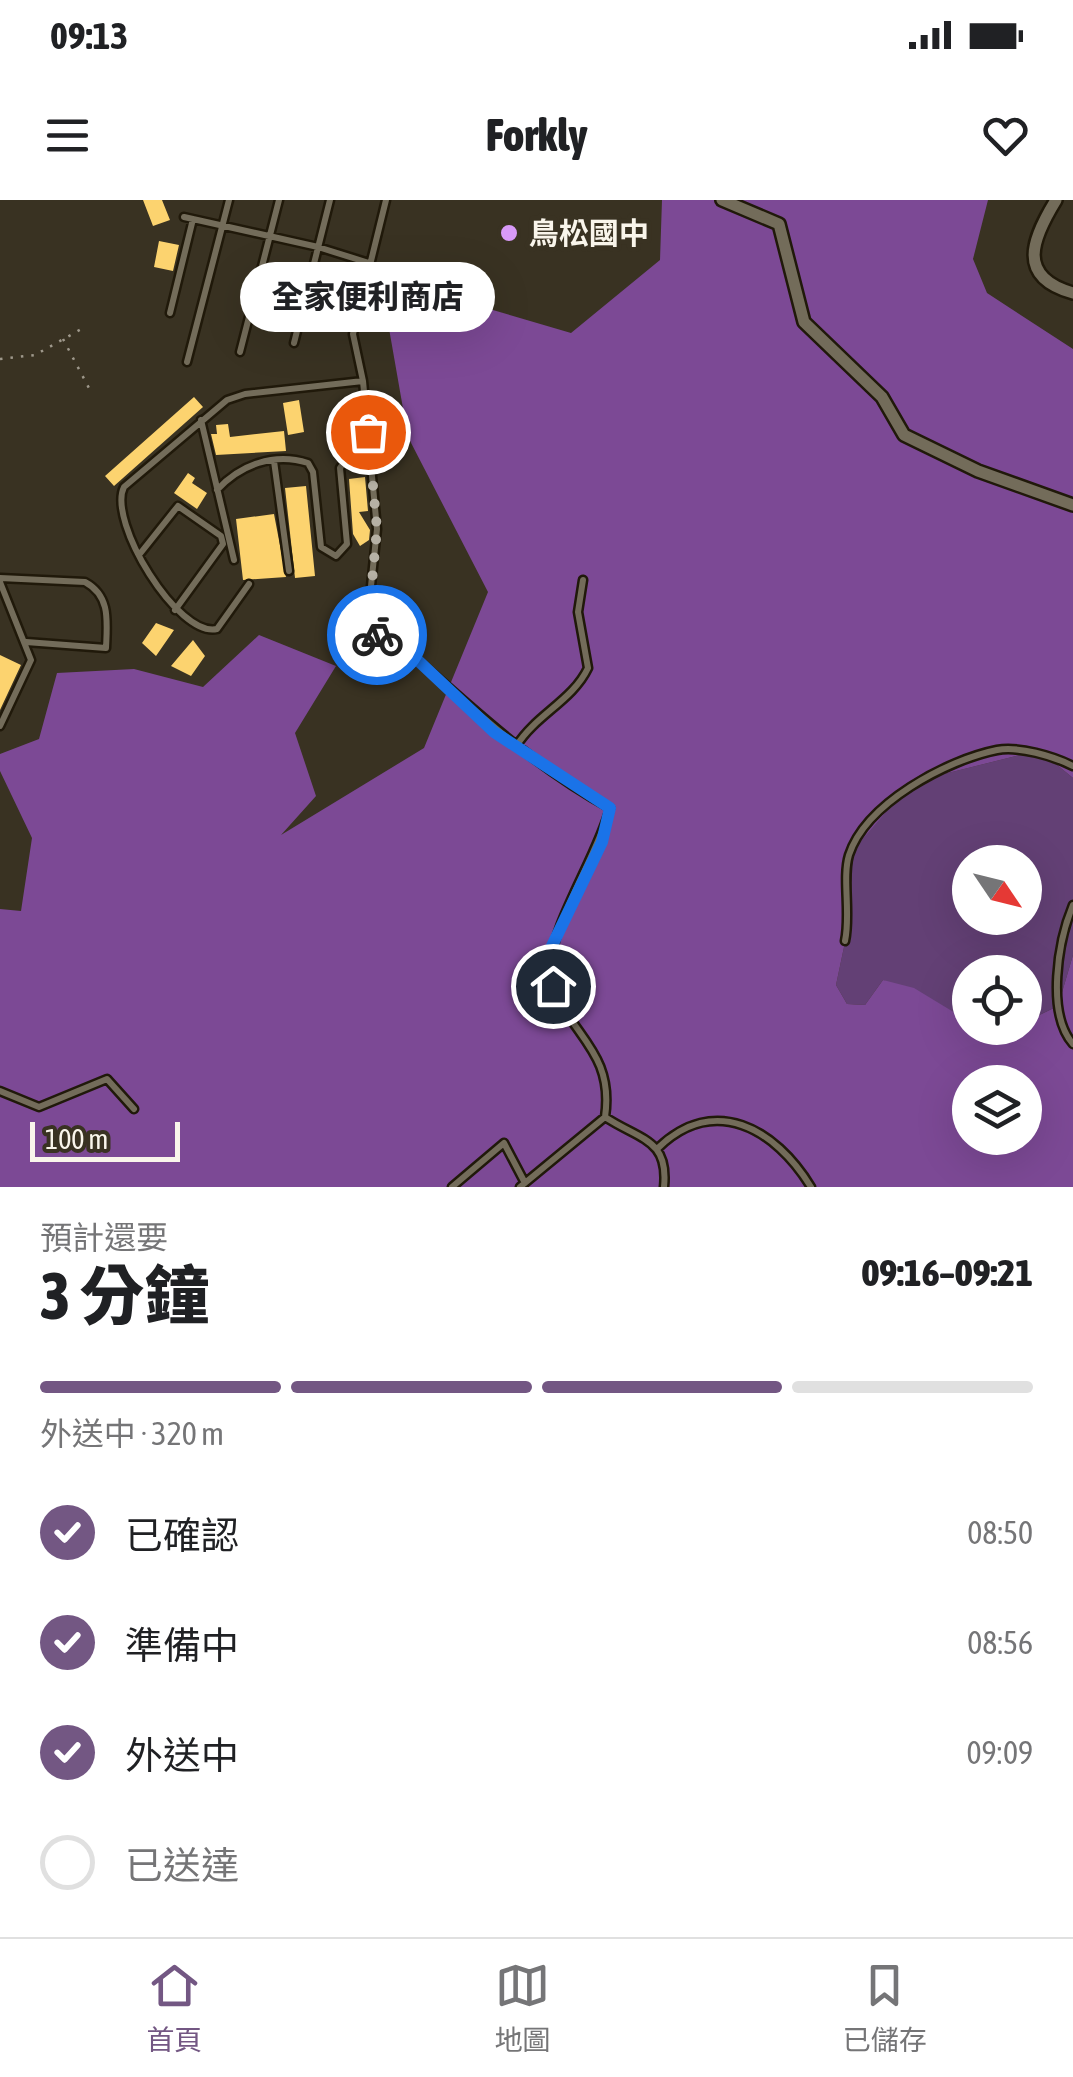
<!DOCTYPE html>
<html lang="zh-TW">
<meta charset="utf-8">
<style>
:root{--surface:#fff;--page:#f2f2f2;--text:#202124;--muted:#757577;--line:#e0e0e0;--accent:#735783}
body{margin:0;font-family:"Asap Condensed","Noto Sans TC",sans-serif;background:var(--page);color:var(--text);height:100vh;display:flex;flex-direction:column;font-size:38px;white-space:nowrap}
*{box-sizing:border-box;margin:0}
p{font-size:32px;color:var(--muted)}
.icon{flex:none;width:55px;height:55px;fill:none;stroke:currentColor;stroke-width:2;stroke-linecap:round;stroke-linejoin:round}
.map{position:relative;height:987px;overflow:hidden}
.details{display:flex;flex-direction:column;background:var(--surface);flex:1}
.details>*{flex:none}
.needle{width:65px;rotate:125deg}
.buttons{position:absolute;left:952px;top:645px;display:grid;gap:20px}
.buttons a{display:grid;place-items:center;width:90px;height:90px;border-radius:50%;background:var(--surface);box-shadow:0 10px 40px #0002;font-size:50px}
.scale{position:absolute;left:30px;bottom:25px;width:150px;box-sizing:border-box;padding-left:10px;border:5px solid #f9f5eb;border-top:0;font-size:28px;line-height:35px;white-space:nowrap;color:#f9f5eb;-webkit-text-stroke:8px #393222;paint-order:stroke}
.pin{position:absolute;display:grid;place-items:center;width:85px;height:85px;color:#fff;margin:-42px;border:5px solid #fff;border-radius:50%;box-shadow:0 2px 10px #0007}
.courier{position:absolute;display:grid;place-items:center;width:100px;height:100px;margin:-50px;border:8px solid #1a73e8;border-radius:50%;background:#fff;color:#222;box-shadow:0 2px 12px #0007}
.bubble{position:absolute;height:70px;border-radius:35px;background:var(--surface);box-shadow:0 10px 40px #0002;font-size:32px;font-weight:800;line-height:70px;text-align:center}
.overview em{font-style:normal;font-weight:800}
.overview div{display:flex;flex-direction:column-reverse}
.overview{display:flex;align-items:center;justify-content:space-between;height:170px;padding:0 40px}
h1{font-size:65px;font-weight:800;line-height:75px}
.bar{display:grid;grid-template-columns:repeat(4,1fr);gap:15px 10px;align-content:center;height:120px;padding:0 40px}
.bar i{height:12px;border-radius:8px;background:var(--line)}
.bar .selected{background:var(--accent)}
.bar p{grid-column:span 4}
ol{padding:0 40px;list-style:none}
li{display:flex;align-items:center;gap:30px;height:110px}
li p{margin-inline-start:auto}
li .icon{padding:10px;border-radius:50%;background:var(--accent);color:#fff;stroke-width:4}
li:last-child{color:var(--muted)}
li i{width:55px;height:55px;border:5px solid var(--line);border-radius:50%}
.status{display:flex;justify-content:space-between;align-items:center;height:70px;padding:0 50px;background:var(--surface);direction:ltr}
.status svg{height:28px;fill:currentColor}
header{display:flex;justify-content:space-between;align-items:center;height:130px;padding:0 40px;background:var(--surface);font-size:45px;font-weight:800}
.dock{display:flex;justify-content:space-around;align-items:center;height:140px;border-top:2px solid var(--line);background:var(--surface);font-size:28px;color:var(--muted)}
.dock a{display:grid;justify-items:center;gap:5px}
.dock .selected{color:var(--accent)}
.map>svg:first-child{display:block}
.green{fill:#634075;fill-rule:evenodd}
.forest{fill:#7c4995;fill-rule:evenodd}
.building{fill:#fcd36f}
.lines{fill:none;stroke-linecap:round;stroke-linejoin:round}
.service-casing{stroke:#20190a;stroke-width:11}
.minor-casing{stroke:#20190a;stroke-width:16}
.path{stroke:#9e988b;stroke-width:2.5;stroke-dasharray:2.5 8;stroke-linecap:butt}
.service{stroke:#736c5a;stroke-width:6}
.minor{stroke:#736c5a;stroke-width:11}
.done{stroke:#b6b1a5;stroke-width:10;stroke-dasharray:0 18}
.route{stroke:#1a73e8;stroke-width:12}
.poi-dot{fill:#d89af8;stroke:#393222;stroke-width:4}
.labels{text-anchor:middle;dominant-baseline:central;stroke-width:10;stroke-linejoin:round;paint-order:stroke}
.poi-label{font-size:30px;font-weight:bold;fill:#f9f5eb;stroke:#393222;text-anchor:start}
</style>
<div class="status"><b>09:13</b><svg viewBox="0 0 49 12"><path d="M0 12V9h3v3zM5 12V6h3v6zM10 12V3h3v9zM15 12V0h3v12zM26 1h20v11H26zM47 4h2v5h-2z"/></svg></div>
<header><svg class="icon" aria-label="menu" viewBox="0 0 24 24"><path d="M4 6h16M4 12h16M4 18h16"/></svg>Forkly<svg class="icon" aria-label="heart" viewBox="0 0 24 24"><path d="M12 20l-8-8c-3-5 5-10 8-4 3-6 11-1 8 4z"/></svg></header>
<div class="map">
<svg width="1073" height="987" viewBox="0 0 1073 987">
<rect width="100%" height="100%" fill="#393222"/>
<path class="green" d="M1024,554L1051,560L1073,578V755L1058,806L1025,822V772H970V822L883,780L865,805L847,804L836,785L844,747L846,658L874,622L912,582ZM970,662H1025V718H970Z"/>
<path class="forest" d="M662,0H988L973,59L987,93L1073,149V578L1051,560L1024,554L912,582L846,658L844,747L836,785L847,804L865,805L883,780L914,788L970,822V828H1025V822L1058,806L1073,755V987H0V709L21,711L32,638L0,571V554L39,539L57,473L134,469L203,487L259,435L336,466L295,533L316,596L281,635L424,548L488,392L408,237L380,77L571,133L660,60ZM970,882H1025V938H970Z"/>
<path class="building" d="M143,0H162L170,20L153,26Z
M159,41L179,45L173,71L154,67Z
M194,197L203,207L114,286L105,276Z
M299,200L304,232L288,235L283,203Z
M360,220L362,247L346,250L342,223Z
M228,224L230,237L284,231L286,251L216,255L211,234H217L216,225Z
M188,273L195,278L192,283L207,293L197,309L174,293Z
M365,277L368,311L359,312L370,330L369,340L360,346L353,334L349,279Z
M306,286L315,376L295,378L285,288Z
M274,314L286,377L243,380L236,319Z
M156,423L174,430L156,456L142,443Z
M193,440L205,456L191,476L171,466Z
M0,455L21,465L0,510Z"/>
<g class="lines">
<defs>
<path id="service" d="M386,0L353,134L363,181L377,329L367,424C376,440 398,443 412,455C475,511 535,567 610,608C598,655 549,728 551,768C556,830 616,843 605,917L520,987
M184,17L318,47L369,63
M170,113L193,19
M294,143L330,0
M240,152L279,0
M187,162L229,0
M201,220L234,360
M274,261L289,371
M217,290C240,265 274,252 308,263L313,272L321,347L336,356L347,344L340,268L345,261L371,256
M139,355L178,306L221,336L223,344L175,410
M0,378L85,382C111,396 107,422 106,448L26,442
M0,382L31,460L0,526
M249,384L217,429C178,438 107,321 124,287L227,200L245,194L363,181
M517,545C536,515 573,500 588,468L578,412L583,380
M1073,705C1058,741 1046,813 1073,844
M845,741C851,714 842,678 849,655C866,603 947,560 997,550C1019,546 1053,556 1073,566
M0,891L39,907L107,879L134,909
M605,917C640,940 669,939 664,987
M658,948C714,894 775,928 811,987
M452,987L504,943L525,983"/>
<path id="minor" d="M722,0L779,24L804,122L882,197L904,235L978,271L1073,305
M1056,0C1032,39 1016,77 1073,93"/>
</defs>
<use href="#service" class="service-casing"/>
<use href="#minor" class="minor-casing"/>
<path class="path" d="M63,139L90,190
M0,159L35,155L85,127"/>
<use href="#service" class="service"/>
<use href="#minor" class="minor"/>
</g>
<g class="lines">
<path class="done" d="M368,232L377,329L368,424L377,435"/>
<path class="route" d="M377,435L410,453L494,532L610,608L602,642L551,748L553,786"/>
</g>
<circle class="poi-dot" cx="509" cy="33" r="10"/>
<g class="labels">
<g class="poi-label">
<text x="529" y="33">鳥松國中</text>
</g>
</g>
</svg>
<div class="buttons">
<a><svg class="needle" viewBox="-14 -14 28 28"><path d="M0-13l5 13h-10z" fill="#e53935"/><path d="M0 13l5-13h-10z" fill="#757577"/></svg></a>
<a><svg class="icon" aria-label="locate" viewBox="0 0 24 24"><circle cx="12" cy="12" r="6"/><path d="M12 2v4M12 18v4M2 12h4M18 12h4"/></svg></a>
<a><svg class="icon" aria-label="layers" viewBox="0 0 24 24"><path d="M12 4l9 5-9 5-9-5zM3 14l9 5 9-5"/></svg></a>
</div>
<div class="scale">100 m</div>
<div class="pin" style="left:368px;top:232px;background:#ea580c"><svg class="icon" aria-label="bag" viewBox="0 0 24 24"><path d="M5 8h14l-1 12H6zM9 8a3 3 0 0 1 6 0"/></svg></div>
<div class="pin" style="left:553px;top:786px;background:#1f2937"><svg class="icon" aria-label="home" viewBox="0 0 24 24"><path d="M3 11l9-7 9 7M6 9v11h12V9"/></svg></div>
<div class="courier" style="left:377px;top:435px"><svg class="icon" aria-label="bike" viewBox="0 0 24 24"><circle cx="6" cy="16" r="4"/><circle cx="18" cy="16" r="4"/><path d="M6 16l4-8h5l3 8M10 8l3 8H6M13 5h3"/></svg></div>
<div class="bubble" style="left:240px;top:62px;width:255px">全家便利商店</div>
</div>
<section class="details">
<div class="overview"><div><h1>3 分鐘</h1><p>預計還要</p></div><em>09:16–09:21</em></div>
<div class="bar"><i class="selected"></i><i class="selected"></i><i class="selected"></i><i></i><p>外送中 · 320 m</p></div>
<ol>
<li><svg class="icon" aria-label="check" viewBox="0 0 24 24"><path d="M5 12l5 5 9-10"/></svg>已確認<p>08:50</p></li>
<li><svg class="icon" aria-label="check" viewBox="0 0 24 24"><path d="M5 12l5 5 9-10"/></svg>準備中<p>08:56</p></li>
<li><svg class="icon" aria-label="check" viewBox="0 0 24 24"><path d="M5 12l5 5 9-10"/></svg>外送中<p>09:09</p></li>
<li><i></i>已送達</li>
</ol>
</section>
<nav class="dock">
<a class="selected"><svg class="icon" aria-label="home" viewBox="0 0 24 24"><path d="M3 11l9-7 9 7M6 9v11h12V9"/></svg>首頁</a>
<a><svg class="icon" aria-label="map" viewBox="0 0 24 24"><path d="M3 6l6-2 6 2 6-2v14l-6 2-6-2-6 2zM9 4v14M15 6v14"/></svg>地圖</a>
<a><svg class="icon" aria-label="saved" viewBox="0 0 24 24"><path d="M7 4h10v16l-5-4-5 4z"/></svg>已儲存</a>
</nav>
